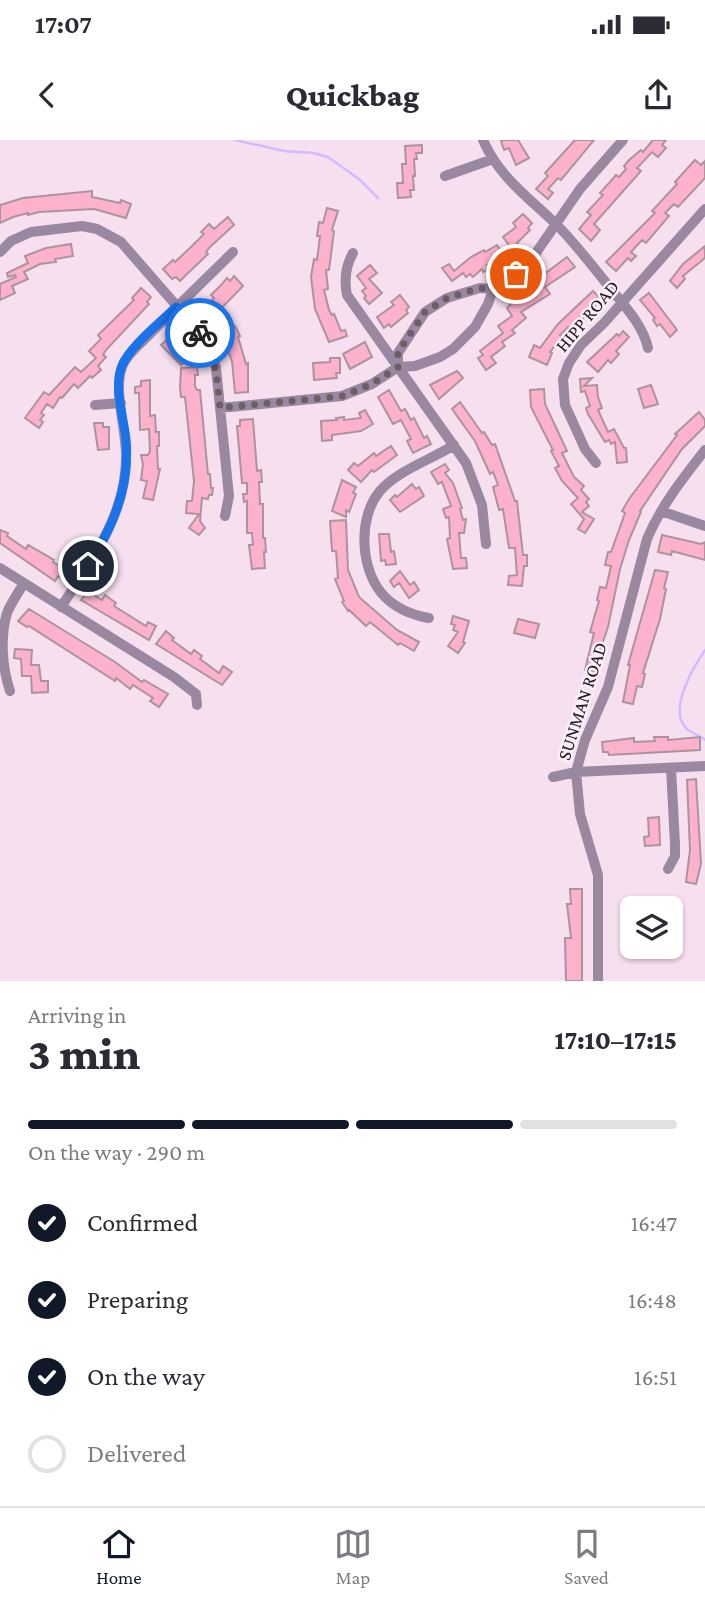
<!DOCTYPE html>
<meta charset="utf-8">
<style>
:root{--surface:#fff;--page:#f2f2f3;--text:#2b2b33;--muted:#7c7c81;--line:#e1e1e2;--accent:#111827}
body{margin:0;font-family:"Crimson Pro",serif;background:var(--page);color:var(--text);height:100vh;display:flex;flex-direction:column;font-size:26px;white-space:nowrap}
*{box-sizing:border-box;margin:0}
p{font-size:23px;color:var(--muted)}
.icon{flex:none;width:38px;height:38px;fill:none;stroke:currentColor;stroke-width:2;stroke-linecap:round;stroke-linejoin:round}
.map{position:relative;height:841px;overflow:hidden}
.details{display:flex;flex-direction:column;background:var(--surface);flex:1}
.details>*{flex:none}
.buttons{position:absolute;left:620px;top:756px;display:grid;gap:14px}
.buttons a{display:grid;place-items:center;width:63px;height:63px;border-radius:10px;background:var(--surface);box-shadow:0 2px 5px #0004;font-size:35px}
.pin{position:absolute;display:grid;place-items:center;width:60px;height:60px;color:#fff;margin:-30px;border:4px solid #fff;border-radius:50%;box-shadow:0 2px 7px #0007}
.courier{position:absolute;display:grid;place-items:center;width:70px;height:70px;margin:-35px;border:5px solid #1a73e8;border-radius:50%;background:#fff;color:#222;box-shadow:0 2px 9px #0007}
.head em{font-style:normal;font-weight:800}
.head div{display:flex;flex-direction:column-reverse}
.head{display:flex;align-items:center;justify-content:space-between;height:119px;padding:0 28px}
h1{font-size:46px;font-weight:800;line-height:52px}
.bar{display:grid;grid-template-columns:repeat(4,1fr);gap:10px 7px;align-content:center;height:84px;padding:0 28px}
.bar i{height:9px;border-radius:5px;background:var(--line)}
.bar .current{background:var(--accent)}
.bar p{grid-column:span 4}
ol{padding:0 28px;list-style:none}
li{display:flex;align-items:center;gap:21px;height:77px}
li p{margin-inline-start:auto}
li .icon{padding:7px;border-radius:50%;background:var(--accent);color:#fff;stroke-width:4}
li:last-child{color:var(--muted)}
li i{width:38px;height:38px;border:4px solid var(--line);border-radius:50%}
.status{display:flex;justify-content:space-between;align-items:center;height:49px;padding:0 35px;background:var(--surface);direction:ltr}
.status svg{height:19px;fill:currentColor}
header{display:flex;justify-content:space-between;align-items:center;height:91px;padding:0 28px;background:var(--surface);font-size:32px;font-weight:800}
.menu{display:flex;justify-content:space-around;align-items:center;height:98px;border-top:2px solid var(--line);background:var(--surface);font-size:19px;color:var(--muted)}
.menu a{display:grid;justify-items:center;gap:4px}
.menu .current{color:var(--accent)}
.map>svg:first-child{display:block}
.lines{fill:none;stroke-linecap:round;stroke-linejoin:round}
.stream{stroke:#d1bcfe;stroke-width:2.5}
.building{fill:#fcb1cd;stroke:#ad939c;stroke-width:2}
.minor{stroke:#9a88a1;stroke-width:10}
.done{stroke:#6b5e67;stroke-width:7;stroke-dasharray:0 12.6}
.route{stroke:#1a73e8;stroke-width:9}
.labels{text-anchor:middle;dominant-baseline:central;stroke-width:5;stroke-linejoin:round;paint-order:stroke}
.street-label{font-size:19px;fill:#20181e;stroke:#fdeff9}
</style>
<div class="status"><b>17:07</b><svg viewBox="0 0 49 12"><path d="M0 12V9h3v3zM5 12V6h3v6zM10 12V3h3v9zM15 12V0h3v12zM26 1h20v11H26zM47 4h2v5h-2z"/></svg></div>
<header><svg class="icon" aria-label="back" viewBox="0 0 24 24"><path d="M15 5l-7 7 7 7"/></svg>Quickbag<svg class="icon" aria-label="share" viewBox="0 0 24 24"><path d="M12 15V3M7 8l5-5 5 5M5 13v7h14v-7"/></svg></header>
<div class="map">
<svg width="705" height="841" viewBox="0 0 705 841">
<rect width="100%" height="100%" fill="#f6dfef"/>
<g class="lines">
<path class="stream" d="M235,0L284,11L314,13L328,17L359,39L378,58
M705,510C693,528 668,570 686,588C690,593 700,595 705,600"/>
</g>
<path class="building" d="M505,0H518L529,18L516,25L509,8L504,10L501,1Z
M575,0H594L561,40L558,38L548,49L553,53L548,59L536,49L548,36L545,33Z
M653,0H666L662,5L666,8L658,17L652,12L637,28L641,31L594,84L600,90L591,101L579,89L591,75L587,72L603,55L600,53L616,35L619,37L626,29L624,26L629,20L641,10L643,12Z
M422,5V13H416L417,19H414L415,36H413L414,50H410L411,57L398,58L397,43H403L402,24H406L405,6Z
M695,20L701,25L705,21V38L678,67L674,64L665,73L669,76L646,103L642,100L631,112L636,116L631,121L628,118L616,131L606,122L655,73L652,71L677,44L675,42Z
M92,51V57L120,63L121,60L131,64L126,78L94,69L39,72L28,75V73L13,77L0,83V65L23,58Z
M327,68L338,71L332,90L334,91L329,130H326L328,149L324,150L329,170L332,175L334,174L341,191L345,190L347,196L329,202L315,169L311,137L314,119L317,120L320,96H317L319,82L323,83Z
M523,74L532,83L528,88L530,90L517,103L520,106L513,111L503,97L516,87L513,83Z
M228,77L234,85L210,107L206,112L208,114L186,135L180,141L176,137L172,139L163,129L173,120L175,122L192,106L204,94L201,92L209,84L214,89Z
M71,104L73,116L55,119L56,122L40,124L24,132L28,139L12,146L15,153L0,160V144L16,137L15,135L8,137L7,133L28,123L25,116L46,108Z
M497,105L506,119L499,123L497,120L487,125L489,129L483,132L482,129L473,137L470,134L466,137L463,133L452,141L442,128L449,124L454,131L471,117L484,110L485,112Z
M705,106V118L683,136L685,139L677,148L670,141L683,124Z
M567,117L575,127L545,147L550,154L521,172L526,178L512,190L515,193L502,202L505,206L491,217L496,223L486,230L478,218L483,215L480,211L503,193L498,186L512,176L507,168L517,157L537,146L534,142Z
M370,125L377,133L369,139L382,153L369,164L364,158L366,156L362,151L366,148L357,136Z
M234,136L243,146L209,181L197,169L202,164L205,167L214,158L211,155L222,144L227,138L230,141Z
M141,148L151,157L147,162L149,164L106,210L103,215L106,217L98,226L101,230L92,238L90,236L78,248L74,244L62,258L60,257L53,268L47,264L41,273L44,275L40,280L43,282L39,288L25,278L44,252L49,255L75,227L81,232L96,218L89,211L101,199L98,195L134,160L132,158Z
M593,151L601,159L580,182L571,190L568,187L560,195L562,197L550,212L552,213L547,225L529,217L534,205L540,208L558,184Z
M649,153L677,190L670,197L660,184L657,186L653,180L655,178L640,160Z
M400,155L409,167L406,170L408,173L391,187L389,184L384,188L377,177L394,165L391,162Z
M235,186L240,196L238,197L246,224L248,223V252L235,253L232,221L221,193Z
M623,191L629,197L616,211L619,214L611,223L608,220L598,232L587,222L617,194L619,196Z
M175,193L193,214L181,225L161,205Z
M365,202L372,217L350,229L343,214Z
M330,218H340V233H336L337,238L314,240L313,223L330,222Z
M197,227L198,235H195V246L197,250H200L208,334H210L211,348H213L212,355H209L208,359L202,358L200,381L205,388L199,395L189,388L199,374L186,373L187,361H192L194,341L185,257H181L180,247L181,228Z
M457,231L463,238L439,259L430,245Z
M592,238L584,246L597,245L598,257L602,268L598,270L608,292L614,289L624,308H626L627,322L617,323L615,302L611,304L609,300L605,302L588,274L586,268L590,266L585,251L581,252L580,239Z
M150,240V276L155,275L156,292H159V306H157L158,329H160L153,360L143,358L147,341L141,340L143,324L141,315H148L150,311L149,289L140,290L139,253H135V247L141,246V241Z
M651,245L658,264L644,268L638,249Z
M544,249L545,264L567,311L562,313L574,337L584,346L581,350L589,359L586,362L589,366L582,372L594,379L585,393L578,389L584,379L571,364L578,358L562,341L555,328L559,326L551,311L553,310L531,267L530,250Z
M389,250L401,271L405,269L411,280L414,278L424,298L427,296L431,304L413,313L407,301L411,299L401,280L393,284L378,257Z
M460,262L482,293L484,292L492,305L495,304L515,361H517L523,415H527V426H524L522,446L508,445L509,436L517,435L515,408H509L503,369L499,370L493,347L498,345L493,332L490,334L475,301L452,269Z
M365,270L373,284L361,291L332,295V300L322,301L321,281L337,280L336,278L344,277V280L361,278L359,273Z
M699,272L705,280V286L682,309L640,371L641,372L629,400L620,429L608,487L597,519H599L596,533L585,530L594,493L590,492L599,461L597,460L600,447L606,448L611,426L605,425L608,412H611L625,373L622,371L629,359L677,295L675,294Z
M253,279L257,331L261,330L262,342H259L260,364H263V398H265L266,412H264L265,428L252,429L249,405H253L252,393H247V361L244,362L243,354H247V343H242L237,286H240V280Z
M94,283H103V287H109V309L98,310Z
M391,306L397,315L374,332L372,330L361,342L348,330L354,323L358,326L374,313L376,316Z
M445,324L449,330L445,333L453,343L462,368L460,369L463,380L466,379L464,393H459L461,418H466L467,428L453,429L447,399L450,398L449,377L446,378L443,369L451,366L442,342L438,344L431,332Z
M342,340L356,347L353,353L356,354L349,372L346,370V377L332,371Z
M412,344L416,349L419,347L424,356L400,372L390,360L395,355L397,357Z
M346,380L348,430L359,457L397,490L419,502L414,511L400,503L398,505L370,482L366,486L349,470L348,471L342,462L344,461L335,439L338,438L336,411H332L330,381Z
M0,390L8,393L7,396L26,409L28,405L54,420L53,422L68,431L62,439L58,436L55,441L0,403Z
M379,394H389L391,412L394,411L396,424L386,425L385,420L381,421Z
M662,395L701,404L705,402V420L672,411L671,415L658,412Z
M655,430L668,432L664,448L666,449L660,479L643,533L645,534L642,547L637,546L633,564L623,562L630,525H628Z
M400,431L410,445L414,442L419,450L409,458L399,443L394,447L390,441Z
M88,451L102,460L105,455L116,463L114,466L146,486L148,482L156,486L149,500L81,460Z
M29,469L115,522L142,542L144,540L168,554L159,567L150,561L153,558L133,545L130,549L116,538L115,541L29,486L27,487L18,481Z
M453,476L469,481L463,502L465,503L458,513L448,506L458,492L453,490L455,485L451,484Z
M518,479L539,484L535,498L514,493Z
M166,491L174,498L172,500L191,514L194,510L202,516L200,519L219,533L223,526L232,532L222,545L156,504Z
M15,509L32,510L31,525H39L41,541H48V552L32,553L31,536H22L21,519L14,518Z
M654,597H668V600L700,597V610L609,615L608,612H603L602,602L634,598V602L655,601Z
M696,639L701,724L696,744L686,742L690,710L687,640Z
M659,677L660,705L645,706L644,697L649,696L648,678Z
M570,749H582V841H566L565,798H571L567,764H571Z"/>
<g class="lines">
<path class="minor" d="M483,0C499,37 528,57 556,84C578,106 596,131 615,154C629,171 643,187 648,208
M445,36L493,19
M0,112L11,101L31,92L82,86L97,89L121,102L202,195L212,212L216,228L229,356L225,376
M353,113C345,127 344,140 347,155L466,323L482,365L486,404
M398,227V213L425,172L447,158L480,148L493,149L529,123L580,49L623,0
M95,265L121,263
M220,268L342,256L372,244L398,227L415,226L440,217L453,209L475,187L488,164L493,149
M596,323L585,309L565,265L563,239L569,223L581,205L604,183L705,69
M661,371L705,386
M0,428L174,537L196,554L197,565
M61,467C91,421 126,375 126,318C127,291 113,252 122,227C126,215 140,204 149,195C176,167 205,140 233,112
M429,478C412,475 397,469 385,457C360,432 357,378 380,351C398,330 431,320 454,305
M10,551C2,527 0,497 7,473C11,463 18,453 24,443
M553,637L576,632L705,626
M668,729L675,716V704L671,628
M598,841V735L580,674L576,632L585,600L608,547L647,399C661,366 683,338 705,310"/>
</g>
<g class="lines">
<path class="done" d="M200,193C217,215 217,242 220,268L342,256L372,244L398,227V212L425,172L447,158L480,148L493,149L516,134"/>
<path class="route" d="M88,426C113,387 130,347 126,300C124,278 113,247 122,226C129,207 161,182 176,167L200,193"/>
</g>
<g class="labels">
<g class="street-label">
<text transform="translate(587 176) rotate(-50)">HIPP ROAD</text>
<text transform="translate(582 561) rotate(-72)">SUNMAN ROAD</text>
</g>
</g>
</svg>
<div class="buttons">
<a><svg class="icon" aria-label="layers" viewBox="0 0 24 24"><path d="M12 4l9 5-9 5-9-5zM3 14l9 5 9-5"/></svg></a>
</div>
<div class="pin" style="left:516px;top:134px;background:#ea580c"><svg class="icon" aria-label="bag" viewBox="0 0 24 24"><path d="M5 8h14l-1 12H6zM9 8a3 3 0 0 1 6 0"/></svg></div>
<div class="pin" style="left:88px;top:426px;background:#1f2937"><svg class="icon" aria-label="home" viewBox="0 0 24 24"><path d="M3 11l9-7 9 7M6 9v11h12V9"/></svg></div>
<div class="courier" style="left:200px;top:193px"><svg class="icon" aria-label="bike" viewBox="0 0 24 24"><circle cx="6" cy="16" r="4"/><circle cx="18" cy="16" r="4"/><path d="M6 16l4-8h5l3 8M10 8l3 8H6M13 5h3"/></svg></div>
</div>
<section class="details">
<div class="head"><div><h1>3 min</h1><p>Arriving in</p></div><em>17:10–17:15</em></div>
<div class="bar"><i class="current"></i><i class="current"></i><i class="current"></i><i></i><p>On the way · 290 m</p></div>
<ol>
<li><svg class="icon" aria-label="check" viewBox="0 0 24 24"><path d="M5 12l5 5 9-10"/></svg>Confirmed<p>16:47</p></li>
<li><svg class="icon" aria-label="check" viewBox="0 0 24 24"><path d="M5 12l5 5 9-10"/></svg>Preparing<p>16:48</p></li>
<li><svg class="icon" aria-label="check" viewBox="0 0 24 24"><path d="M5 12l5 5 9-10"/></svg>On the way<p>16:51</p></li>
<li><i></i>Delivered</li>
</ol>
</section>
<nav class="menu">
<a class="current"><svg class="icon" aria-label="home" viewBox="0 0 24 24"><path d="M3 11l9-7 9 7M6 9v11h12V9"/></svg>Home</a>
<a><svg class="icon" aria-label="map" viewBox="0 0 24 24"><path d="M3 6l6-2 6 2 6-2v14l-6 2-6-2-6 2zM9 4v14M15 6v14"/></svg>Map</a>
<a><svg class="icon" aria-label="saved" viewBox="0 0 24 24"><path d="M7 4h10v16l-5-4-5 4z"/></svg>Saved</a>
</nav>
